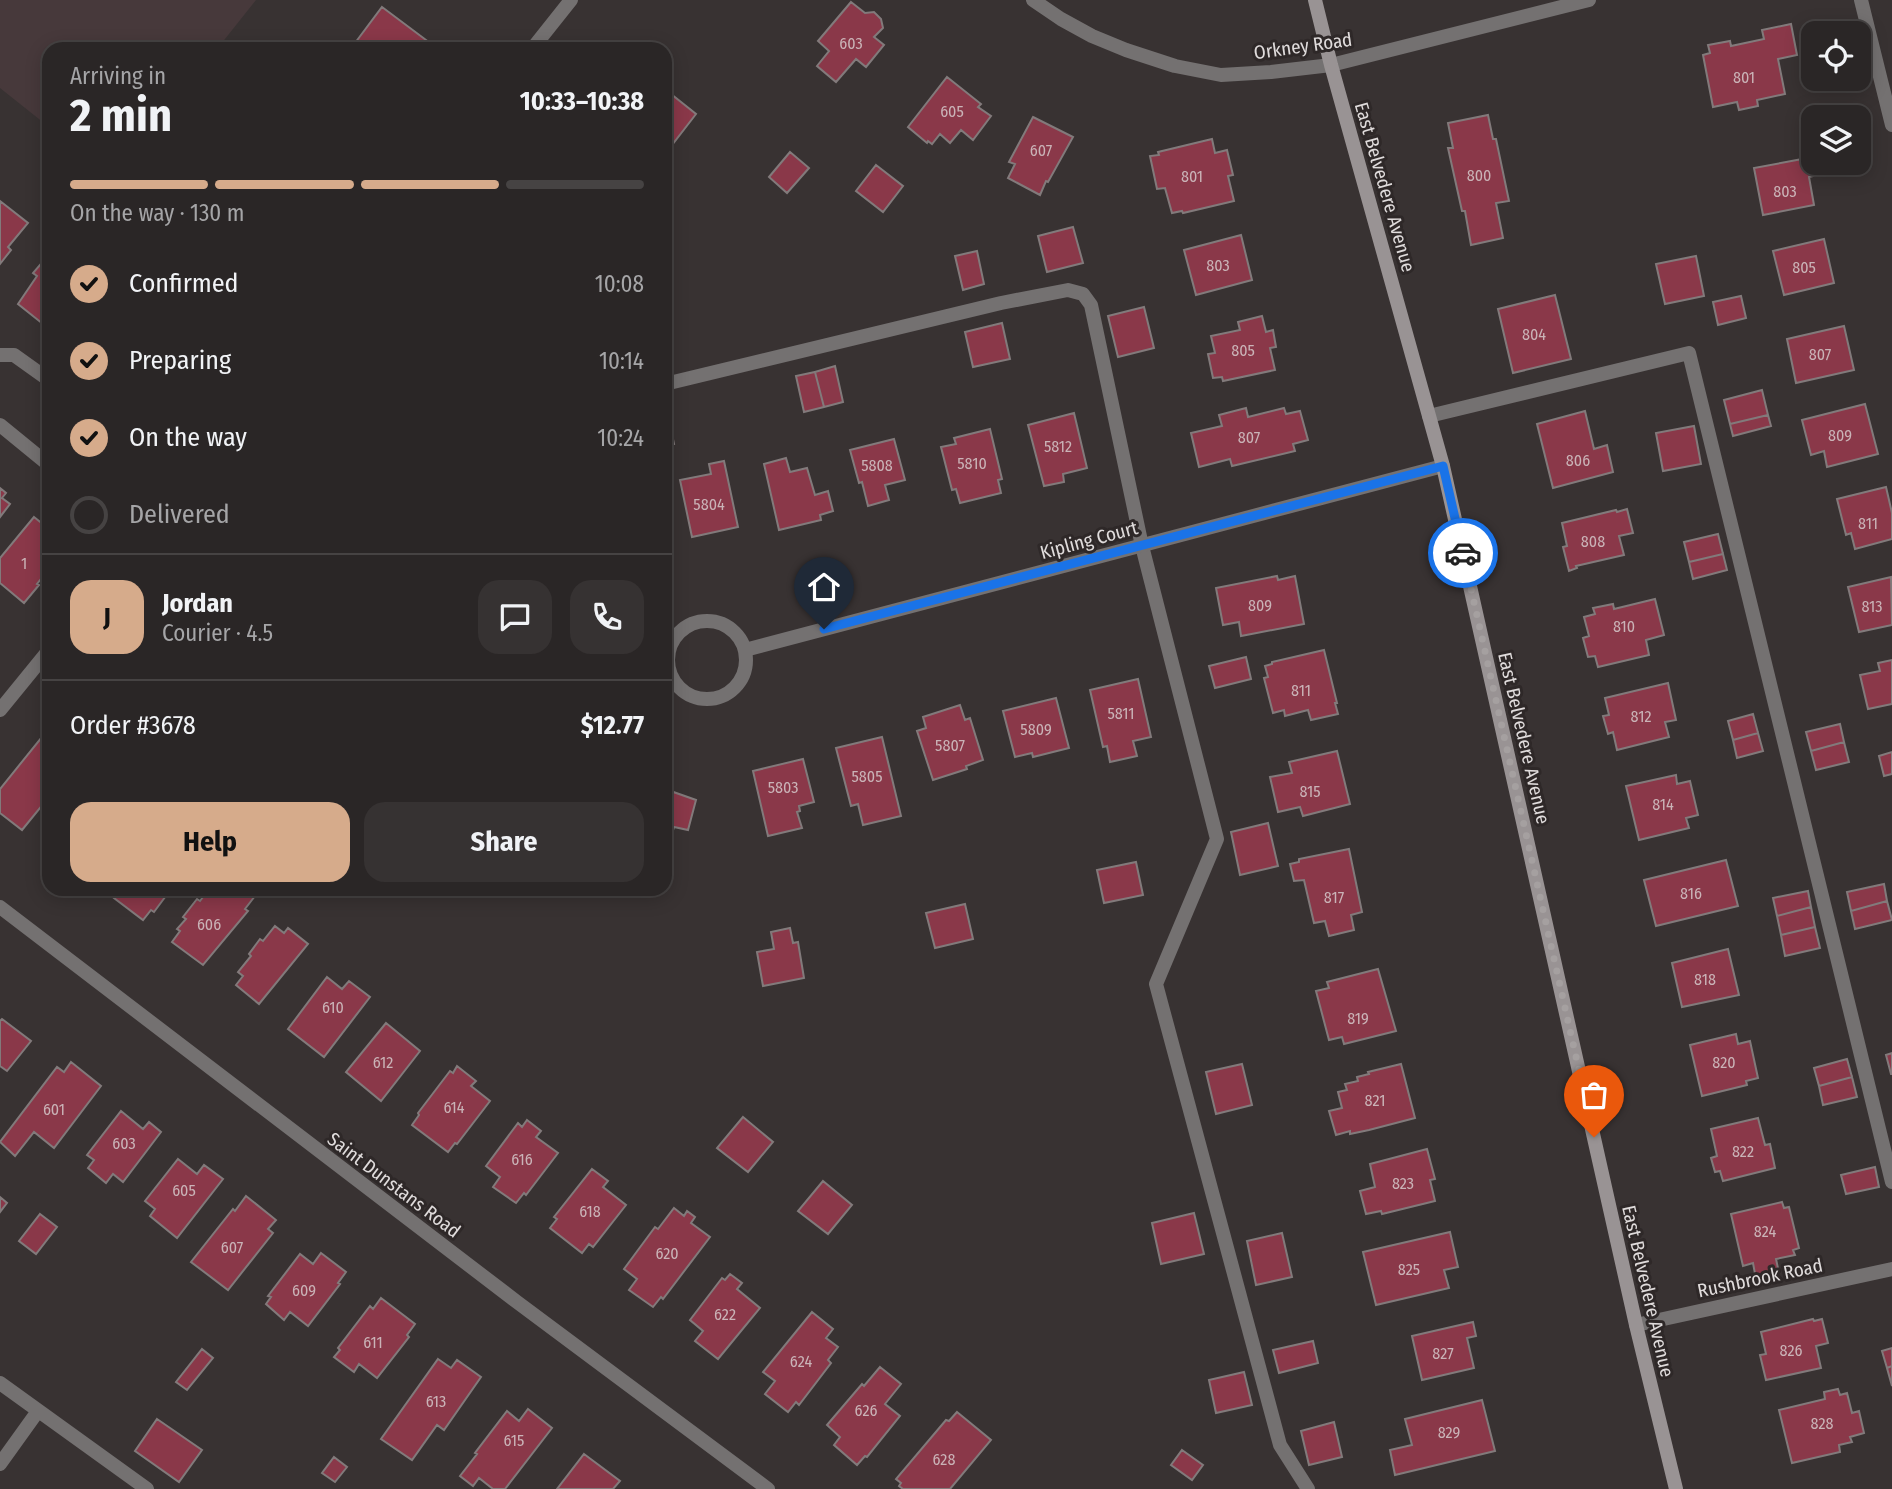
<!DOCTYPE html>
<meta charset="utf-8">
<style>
:root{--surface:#2a2626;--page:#363232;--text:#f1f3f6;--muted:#a5a5a7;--line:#464343;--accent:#d6ab8b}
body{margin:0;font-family:"Fira Sans Condensed",sans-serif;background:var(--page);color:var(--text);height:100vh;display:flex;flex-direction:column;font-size:26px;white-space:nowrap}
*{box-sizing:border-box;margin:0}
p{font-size:23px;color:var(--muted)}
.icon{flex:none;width:38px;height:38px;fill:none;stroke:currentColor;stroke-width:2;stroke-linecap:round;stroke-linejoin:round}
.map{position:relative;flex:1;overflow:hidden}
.side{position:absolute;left:42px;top:42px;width:630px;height:854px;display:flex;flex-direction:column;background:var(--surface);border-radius:21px;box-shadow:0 4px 18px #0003,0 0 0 2px var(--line)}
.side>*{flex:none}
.fabs{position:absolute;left:1801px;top:21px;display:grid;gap:14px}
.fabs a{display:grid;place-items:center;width:70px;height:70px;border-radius:14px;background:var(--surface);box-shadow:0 4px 18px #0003,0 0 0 2px var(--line);font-size:35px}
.pin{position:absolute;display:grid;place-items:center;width:60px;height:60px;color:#fff;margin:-72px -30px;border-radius:50% 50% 50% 0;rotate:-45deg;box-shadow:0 0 7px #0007}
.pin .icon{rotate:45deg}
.courier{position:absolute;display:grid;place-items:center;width:70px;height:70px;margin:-35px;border:5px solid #1a73e8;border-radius:50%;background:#fff;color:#222;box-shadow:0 2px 9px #0007}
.summary em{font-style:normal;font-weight:700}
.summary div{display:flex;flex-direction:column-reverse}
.summary{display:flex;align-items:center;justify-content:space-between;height:119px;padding:0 28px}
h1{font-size:46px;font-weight:700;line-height:52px}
.bar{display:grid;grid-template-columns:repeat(4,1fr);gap:10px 7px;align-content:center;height:84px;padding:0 28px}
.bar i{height:9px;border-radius:5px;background:var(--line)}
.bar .on{background:var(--accent)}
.bar p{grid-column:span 4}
.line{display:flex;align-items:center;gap:18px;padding:0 28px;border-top:2px solid var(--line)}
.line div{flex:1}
.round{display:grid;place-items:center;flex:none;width:74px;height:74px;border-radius:21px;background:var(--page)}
ol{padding:0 28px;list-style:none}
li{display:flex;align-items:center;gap:21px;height:77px}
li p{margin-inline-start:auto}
li .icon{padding:7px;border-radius:50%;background:var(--accent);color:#111;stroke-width:4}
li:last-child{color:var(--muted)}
li i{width:38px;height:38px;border:4px solid var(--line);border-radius:50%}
.button{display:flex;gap:14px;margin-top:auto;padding:14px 28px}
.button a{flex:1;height:80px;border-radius:21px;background:var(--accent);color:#111;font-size:28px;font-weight:700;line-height:80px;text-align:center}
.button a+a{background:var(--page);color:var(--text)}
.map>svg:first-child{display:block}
.built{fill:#47393b}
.building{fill:#8a3849;stroke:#827a7b;stroke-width:2}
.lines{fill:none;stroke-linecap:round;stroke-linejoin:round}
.lane{stroke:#747171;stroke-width:14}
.street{stroke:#747171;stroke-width:14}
.secondary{stroke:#999394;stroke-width:14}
.done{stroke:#a5a0a0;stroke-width:7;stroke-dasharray:0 12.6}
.route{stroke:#1a73e8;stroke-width:9}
.labels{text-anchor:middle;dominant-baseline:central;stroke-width:6;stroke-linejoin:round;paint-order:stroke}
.number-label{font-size:16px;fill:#cab3b7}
.street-label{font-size:19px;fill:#e0dcdc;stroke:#2e2828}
</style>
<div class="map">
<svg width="1892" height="1489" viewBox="0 0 1892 1489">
<rect width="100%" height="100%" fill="#383232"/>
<path class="built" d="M0,0H256L217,49H49V127L0,88Z"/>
<path class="building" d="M851,2L865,13L874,12L881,19L883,28L874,37L884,45L866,67L856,59L836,82L817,66L829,51L818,41Z
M382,7L438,49H362L355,43Z
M1791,24L1797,55L1778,59L1785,94L1757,100L1758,106L1739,110L1737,102L1713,107L1703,55L1710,53L1708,45L1730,41L1731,46L1764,39L1762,30Z
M947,77L981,104L978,107L991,116L973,140L961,130L950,143L940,134L932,144L928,141L927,143L908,127Z
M666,90L696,114L665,154V91Z
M1488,115L1493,139H1496L1509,201L1496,203L1503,238L1471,245L1465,211H1462L1448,148H1453L1448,123Z
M1033,117L1073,137L1048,182L1046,181L1040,195L1008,178L1015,164L1009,162Z
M1212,139L1215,153L1227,150L1233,175L1228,176L1234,201L1183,213L1182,211L1172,213L1165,188L1157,189L1150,156L1159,155L1158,152Z
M790,152L809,168L787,193L769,177Z
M1813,157L1817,175L1809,177L1814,205L1763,215L1754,168Z
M876,165L903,186L883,212L856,191Z
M49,172V190L42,184L45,180L43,179Z
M0,201L28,223L8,247L11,250L0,264Z
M1073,227L1083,263L1047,272L1038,236Z
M1241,235L1252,280L1196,295L1184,250Z
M1824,239L1834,283L1784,295L1773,251Z
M977,251L984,284L963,290L955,256Z
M1696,256L1704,296L1665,304L1656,264Z
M45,259L49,262V326L48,328L18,304L37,276L33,273Z
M1555,295L1571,359L1513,373L1498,309Z
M1741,296L1746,318L1718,325L1713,302Z
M1144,307L1154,348L1118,357L1108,316Z
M1262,316L1266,332L1273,330L1276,347L1270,348L1275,370L1223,381L1222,377L1213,378L1208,354L1215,353L1211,336L1240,330L1238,322Z
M1002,323L1010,359L973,367L965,332Z
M1844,326L1854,370L1796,383L1787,339Z
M835,366L843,402L824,407L815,372Z
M815,372L824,407L804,412L796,376Z
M1762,390L1768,415L1730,424L1724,400Z
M1865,404L1878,454L1827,467L1824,451L1811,455L1802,420Z
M1246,408L1248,417L1284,408L1286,414L1300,411L1308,440L1293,444L1295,451L1232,466L1230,459L1199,467L1191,433L1222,426L1219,415Z
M665,410H667L674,444L665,446Z
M1585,411L1594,449L1607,445L1613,472L1553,488L1537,424Z
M1074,413L1087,468L1063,474L1064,482L1044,486L1028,425Z
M1768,415L1771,426L1733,436L1730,424Z
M1694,426L1701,464L1663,471L1656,433Z
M990,429L1002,479L998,480L1001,493L960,503L956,489L952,490L941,447L956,444L954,438Z
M894,439L905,480L885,485L889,500L868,506L862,482L859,483L850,450Z
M786,458L790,472L807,468L815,495L828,491L833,511L820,515L821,520L779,530L764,464Z
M724,461L738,527L692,537L680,480L711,474L709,464Z
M1886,487L1892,513V539L1855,549L1851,533L1846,535L1837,499Z
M0,488L6,493L2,498L10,504L0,517Z
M1627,509L1633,533L1619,536L1624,555L1576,566L1577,568L1569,571L1563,547L1567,546L1562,523L1616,510L1617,512Z
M34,517L49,529V569L37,584L39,585L24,603L0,583V558Z
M1718,534L1723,554L1689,562L1684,542Z
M1723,554L1727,570L1693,579L1689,562Z
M1277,576L1278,580L1295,576L1304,624L1241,636L1239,622L1223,625L1216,588Z
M1891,577L1892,625L1859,632L1848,587Z
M1655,599L1664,635L1646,640L1649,655L1598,667L1595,656L1588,657L1583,638L1589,636L1584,617L1595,614L1593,608L1613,604L1614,609Z
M1324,650L1337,703H1335L1338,714L1311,720L1308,710L1285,716L1284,710L1273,713L1264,678L1268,677L1265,666L1272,664V662Z
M1246,657L1251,679L1215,688L1209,666Z
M1892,660V704L1868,709L1860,675L1880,671L1878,663Z
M1138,679L1151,737L1133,741L1137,756L1110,762L1107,746L1103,747L1090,690Z
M1668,683L1676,720L1665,722L1669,737L1617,750L1613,732L1608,734L1603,716L1609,715L1605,698Z
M1056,698L1069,748L1033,757L1032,753L1015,757L1003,711Z
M960,705L965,720L970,718L983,760L966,766L967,769L933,780L917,731L926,728L923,717Z
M1753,714L1758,733L1733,740L1728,721Z
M1840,724L1844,742L1811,751L1806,732Z
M1758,733L1763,751L1737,758L1733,740Z
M42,737L49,743V797L22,830L0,813V789Z
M882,737L901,816L863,825L858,804L851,806L836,748Z
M1844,742L1849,762L1816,770L1811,751Z
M1337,751L1350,804L1303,816L1300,807L1278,812L1270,777L1292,773L1289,762Z
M1892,752V774L1884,776L1879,756Z
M803,759L814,802L799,806L800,811L797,812L802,828L768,836L753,771Z
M1676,775L1677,784L1690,781L1698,815L1686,818L1689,828L1639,840L1626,786Z
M665,781H667L665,789L696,800L688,830L674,827L669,844L665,843Z
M1268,823L1278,866L1240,875L1231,832Z
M1349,849L1362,912L1351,915L1354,930L1329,936L1325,921L1314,923L1304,880L1294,881L1290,864L1299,862V859Z
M1726,860L1738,906L1656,926L1644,880Z
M1136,862L1143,895L1104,903L1097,870Z
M1884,884L1887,901L1851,911L1847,892Z
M121,889H171L154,912L151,910L143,920L114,898Z
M209,889H237L240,892L242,889H247L255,896L245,909L248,911L203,965L172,942L180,931L177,929L186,919L183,917L197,899L200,901Z
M1808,891L1811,907L1777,916L1773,898Z
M1887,901L1892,920L1855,929L1851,911Z
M965,904L973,939L935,948L926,913Z
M1811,907L1815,927L1781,935L1777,916Z
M275,926L284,933L288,928L308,944L259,1004L236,985L243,976L238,972L251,956L249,954L260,939L263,941Z
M1815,927L1820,948L1785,956L1781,935Z
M790,928L793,943L798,942L804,978L763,986L757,952L774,949L771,932Z
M1728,949L1739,995L1682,1007L1672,963Z
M1378,969L1396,1031L1344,1044L1342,1037L1329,1040L1316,991L1329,988L1327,982Z
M327,977L342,989L349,981L370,997L324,1057L288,1029Z
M2,1019L31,1041L7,1071L0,1066V1021Z
M386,1023L420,1051L381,1101L346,1072Z
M1736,1034L1738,1044L1750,1041L1758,1078L1746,1081L1747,1085L1702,1096L1690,1045Z
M1892,1053V1074H1891L1886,1055Z
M1847,1059L1852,1077L1819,1086L1814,1068Z
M71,1062L101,1086L54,1148L34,1132L15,1156L0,1142L57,1067L64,1072Z
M1242,1064L1252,1105L1216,1114L1206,1072Z
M1401,1064L1415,1118L1369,1130L1350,1134V1131L1336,1135L1329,1111L1342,1108L1338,1092L1347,1090L1345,1084L1358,1081L1357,1077L1369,1074L1368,1072Z
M457,1066L476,1081L471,1086L490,1101L457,1144L455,1143L448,1152L412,1125L419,1115L418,1113L450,1071L453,1073Z
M1852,1077L1857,1097L1823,1105L1819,1086Z
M121,1111L143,1129L149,1122L161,1132L123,1182L113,1174L106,1183L88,1168L94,1160L87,1155Z
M743,1117L773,1142L748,1172L717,1148Z
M1758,1118L1765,1145L1770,1144L1775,1168L1723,1181L1720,1171L1715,1172L1711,1158L1717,1156L1711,1129Z
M527,1120L541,1131L536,1137L558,1153L526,1195L524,1193L516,1203L493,1187L500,1177L486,1166L518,1123L522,1127Z
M1427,1149L1435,1179L1430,1180L1435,1201L1382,1214L1381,1211L1366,1214L1360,1191L1375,1187L1370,1164Z
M178,1159L197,1174L204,1165L223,1179L177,1238L150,1216L155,1209L145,1201Z
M1875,1167L1879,1187L1846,1194L1841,1175Z
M592,1169L608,1181L603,1187L626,1205L593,1247L589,1244L582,1253L550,1228L557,1219L554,1217Z
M823,1181L852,1205L828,1234L798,1211Z
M246,1196L276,1220L268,1229L273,1233L228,1290L191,1262L233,1209L235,1211Z
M0,1197L7,1203L0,1212Z
M1782,1202L1784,1208L1789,1207L1799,1248L1793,1250L1795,1255L1776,1259L1779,1273L1756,1279L1753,1263L1743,1266L1731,1214Z
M674,1208L684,1216L687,1211L695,1217L691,1223L710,1237L663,1299L661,1297L653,1307L629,1290L637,1279L624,1269L655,1227L658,1229Z
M1194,1213L1204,1254L1161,1264L1152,1223Z
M40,1214L57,1227L36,1254L19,1241Z
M1450,1232L1458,1267L1444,1270L1449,1288L1376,1305L1363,1252Z
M1282,1233L1292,1277L1256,1285L1247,1241Z
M321,1253L346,1272L338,1283L340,1284L308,1326L290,1312L284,1320L266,1304L271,1297L268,1296L300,1254L313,1264Z
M730,1274L742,1283L737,1289L760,1308L718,1359L695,1341L703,1331L690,1320L722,1278L725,1280Z
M381,1298L415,1324L407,1335L409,1337L377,1378L359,1364L354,1372L334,1357L340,1350L338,1348L370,1306L373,1309Z
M812,1312L833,1329L826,1338L838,1347L828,1360L831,1363L799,1405L796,1402L788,1412L765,1394L775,1381L763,1372Z
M1813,1319L1814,1321L1822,1319L1828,1343L1816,1346L1821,1368L1766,1380L1760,1355L1766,1354L1761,1332Z
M1473,1322L1476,1336L1467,1338L1474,1368L1422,1380L1412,1336Z
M1313,1341L1318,1363L1279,1373L1273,1350Z
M1892,1348V1366L1887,1368L1882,1351Z
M202,1349L213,1358L187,1390L176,1382Z
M438,1359L451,1368L457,1360L481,1377L444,1430L437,1425L412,1460L381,1439Z
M1892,1366V1386L1887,1368Z
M880,1367L901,1384L885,1404L900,1416L867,1457L865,1456L857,1465L834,1445L840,1437L827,1425L862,1384L864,1386Z
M1244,1372L1252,1405L1216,1413L1209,1380Z
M1838,1389L1840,1395L1847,1393L1852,1413L1859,1411L1864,1433L1850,1437L1852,1442L1839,1445L1840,1452L1792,1463L1779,1410L1825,1399L1824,1392Z
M1482,1400L1495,1451L1395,1475L1390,1450L1412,1445L1405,1419Z
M528,1409L552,1428L505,1489H493L479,1478L473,1486L460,1476L477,1454L475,1453L507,1411L519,1421Z
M957,1412L991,1440L950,1489H903L899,1486L901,1483L896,1479L946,1420L949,1421Z
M157,1419L202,1450L179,1482L135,1451Z
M1334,1422L1342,1457L1309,1465L1301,1431Z
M1182,1450L1203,1465L1192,1480L1171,1465Z
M584,1454L620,1481L613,1489H557Z
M334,1457L347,1467L335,1482L322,1473Z"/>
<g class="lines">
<path class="lane" d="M665,384L1001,303L1068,290L1083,294L1091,305L1142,546L1217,839L1156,984L1280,1445L1308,1489
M1429,416L1689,353L1892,1182
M0,1383L147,1489
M0,1464L38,1411"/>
<path class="street" d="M1033,0L1061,19L1092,36L1126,50L1175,66L1221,75L1271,72L1331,65L1589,0
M1861,0L1892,125
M532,49L571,0
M0,355H14L49,380
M0,425L49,465
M668 660a39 39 0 1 1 78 0a39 39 0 1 1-78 0Z
M745,650L1443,466
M0,710L49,650
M0,907L517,1302L768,1489
M1636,1325L1892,1269"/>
<path class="secondary" d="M1315,0L1331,65L1443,466L1636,1325L1676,1489"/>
</g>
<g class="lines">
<path class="done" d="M1463,553L1594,1137"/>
<path class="route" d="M824,629L1443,466L1463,553"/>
</g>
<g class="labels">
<g class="number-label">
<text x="851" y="43">603</text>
<text x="1744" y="77">801</text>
<text x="952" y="111">605</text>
<text x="1041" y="150">607</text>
<text x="1479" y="175">800</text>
<text x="1192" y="176">801</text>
<text x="1785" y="191">803</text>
<text x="1218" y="265">803</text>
<text x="1804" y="267">805</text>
<text x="1534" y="334">804</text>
<text x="1243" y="350">805</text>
<text x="1820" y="354">807</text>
<text x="1840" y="435">809</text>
<text x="1249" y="437">807</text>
<text x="1058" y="446">5812</text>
<text x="1578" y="460">806</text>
<text x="972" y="463">5810</text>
<text x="877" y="465">5808</text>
<text x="709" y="504">5804</text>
<text x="1868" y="523">811</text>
<text x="1593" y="541">808</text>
<text x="24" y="563">1</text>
<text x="1260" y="605">809</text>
<text x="1872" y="606">813</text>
<text x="1624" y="626">810</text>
<text x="1301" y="690">811</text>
<text x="1121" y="713">5811</text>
<text x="1641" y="716">812</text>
<text x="1036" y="729">5809</text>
<text x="950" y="745">5807</text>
<text x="867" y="776">5805</text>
<text x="783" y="787">5803</text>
<text x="1310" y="791">815</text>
<text x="1663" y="804">814</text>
<text x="1691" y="893">816</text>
<text x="1334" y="897">817</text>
<text x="209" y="924">606</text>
<text x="1705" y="979">818</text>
<text x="333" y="1007">610</text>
<text x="1358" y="1018">819</text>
<text x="383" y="1062">612</text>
<text x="1724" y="1062">820</text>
<text x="1375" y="1100">821</text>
<text x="454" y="1107">614</text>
<text x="54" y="1109">601</text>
<text x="124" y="1143">603</text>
<text x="1743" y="1151">822</text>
<text x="522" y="1159">616</text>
<text x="1403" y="1183">823</text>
<text x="184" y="1190">605</text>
<text x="590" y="1211">618</text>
<text x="1765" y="1231">824</text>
<text x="232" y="1247">607</text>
<text x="667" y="1253">620</text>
<text x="1409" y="1269">825</text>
<text x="304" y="1290">609</text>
<text x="725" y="1314">622</text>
<text x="373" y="1342">611</text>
<text x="1791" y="1350">826</text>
<text x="1443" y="1353">827</text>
<text x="801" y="1361">624</text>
<text x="436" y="1401">613</text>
<text x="866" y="1410">626</text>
<text x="1822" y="1423">828</text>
<text x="1449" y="1432">829</text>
<text x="514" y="1440">615</text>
<text x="944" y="1459">628</text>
</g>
<g class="street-label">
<text transform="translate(1303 46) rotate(-8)">Orkney Road</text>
<text transform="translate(1385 187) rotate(74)">East Belvedere Avenue</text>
<text transform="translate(1089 540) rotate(-15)">Kipling Court</text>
<text transform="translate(1524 738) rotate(77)">East Belvedere Avenue</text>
<text transform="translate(394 1185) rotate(37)">Saint Dunstans Road</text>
<text transform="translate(1760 1278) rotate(-12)">Rushbrook Road</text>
<text transform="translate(1648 1291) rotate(77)">East Belvedere Avenue</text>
</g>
</g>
</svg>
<div class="fabs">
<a><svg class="icon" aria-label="locate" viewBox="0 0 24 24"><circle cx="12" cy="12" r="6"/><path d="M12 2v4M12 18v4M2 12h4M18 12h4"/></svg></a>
<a><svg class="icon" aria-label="layers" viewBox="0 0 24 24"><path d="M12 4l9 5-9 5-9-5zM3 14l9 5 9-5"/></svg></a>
</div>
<div class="pin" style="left:1594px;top:1137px;background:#ea580c"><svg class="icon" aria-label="bag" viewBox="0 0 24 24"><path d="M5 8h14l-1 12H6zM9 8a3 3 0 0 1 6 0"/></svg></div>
<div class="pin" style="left:824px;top:629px;background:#1f2937"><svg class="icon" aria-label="home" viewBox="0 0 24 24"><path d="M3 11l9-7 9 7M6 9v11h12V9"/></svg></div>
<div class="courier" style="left:1463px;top:553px"><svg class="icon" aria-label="car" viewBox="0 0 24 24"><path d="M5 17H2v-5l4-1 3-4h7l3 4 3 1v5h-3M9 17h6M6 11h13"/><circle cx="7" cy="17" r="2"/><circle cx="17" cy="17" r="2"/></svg></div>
<section class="side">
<div class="summary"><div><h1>2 min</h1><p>Arriving in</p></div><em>10:33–10:38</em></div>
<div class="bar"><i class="on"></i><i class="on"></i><i class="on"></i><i></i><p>On the way · 130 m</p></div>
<ol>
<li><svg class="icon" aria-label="check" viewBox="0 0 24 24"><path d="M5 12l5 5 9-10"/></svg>Confirmed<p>10:08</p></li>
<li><svg class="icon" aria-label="check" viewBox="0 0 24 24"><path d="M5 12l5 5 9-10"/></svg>Preparing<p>10:14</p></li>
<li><svg class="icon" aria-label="check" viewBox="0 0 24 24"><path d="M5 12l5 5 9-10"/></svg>On the way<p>10:24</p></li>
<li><i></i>Delivered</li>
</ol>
<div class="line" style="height:126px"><b class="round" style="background:var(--accent);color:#111">J</b><div><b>Jordan</b><p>Courier · 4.5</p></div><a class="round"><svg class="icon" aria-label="chat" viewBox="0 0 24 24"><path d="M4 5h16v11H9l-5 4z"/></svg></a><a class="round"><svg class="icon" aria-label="phone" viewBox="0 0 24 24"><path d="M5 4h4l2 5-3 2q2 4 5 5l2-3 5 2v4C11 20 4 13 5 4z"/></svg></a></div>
<div class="line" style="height:91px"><div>Order #3678</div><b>$12.77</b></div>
<div class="button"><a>Help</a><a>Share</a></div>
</section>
</div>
